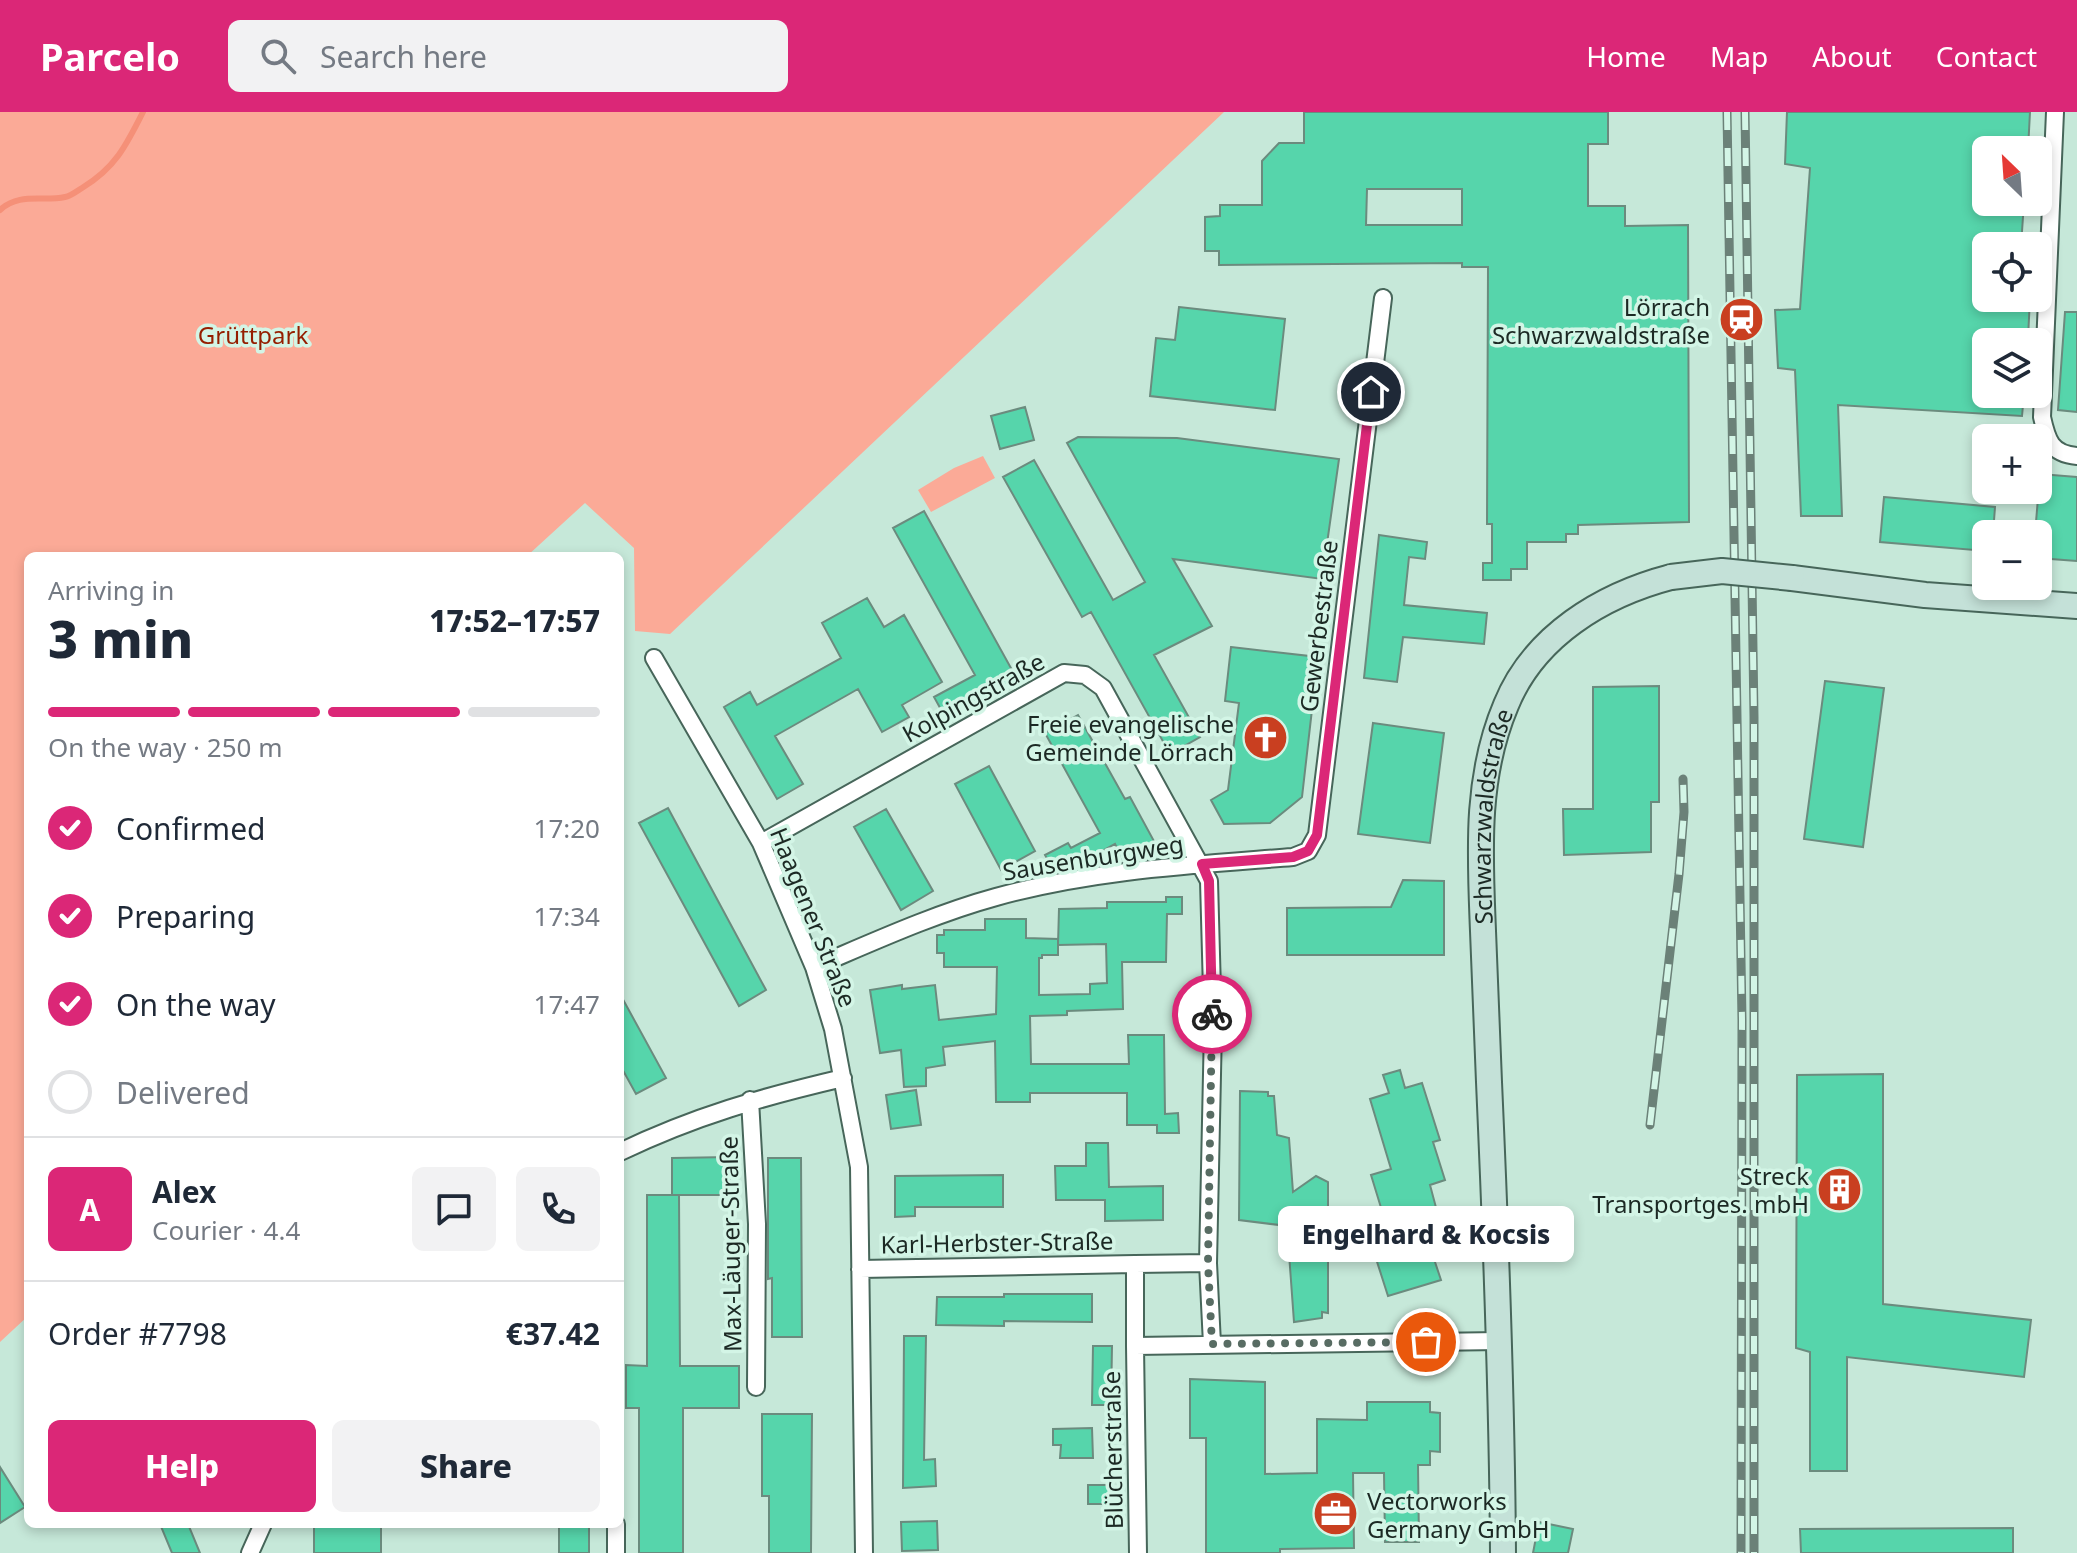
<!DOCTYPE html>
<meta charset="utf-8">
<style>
:root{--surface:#fff;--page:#f2f2f3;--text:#1f2937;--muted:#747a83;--line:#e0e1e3;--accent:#db2777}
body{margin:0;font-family:"Noto Sans",sans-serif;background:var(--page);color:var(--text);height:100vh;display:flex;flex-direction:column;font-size:30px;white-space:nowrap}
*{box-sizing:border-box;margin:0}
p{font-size:26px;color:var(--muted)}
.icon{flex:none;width:44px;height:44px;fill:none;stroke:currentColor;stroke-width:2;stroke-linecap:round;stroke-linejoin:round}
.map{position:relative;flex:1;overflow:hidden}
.panel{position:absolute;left:24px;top:440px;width:600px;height:976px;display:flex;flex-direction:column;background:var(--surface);border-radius:12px;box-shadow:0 4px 12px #0003}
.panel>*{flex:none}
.needle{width:52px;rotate:335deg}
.fabs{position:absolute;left:1972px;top:24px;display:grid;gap:16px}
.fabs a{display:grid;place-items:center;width:80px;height:80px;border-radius:12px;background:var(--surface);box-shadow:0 4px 12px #0003;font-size:40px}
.pin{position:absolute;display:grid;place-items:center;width:68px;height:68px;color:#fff;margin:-34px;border:4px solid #fff;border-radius:50%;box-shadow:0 2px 8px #0007}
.courier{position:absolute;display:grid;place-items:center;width:80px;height:80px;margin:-40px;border:6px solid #db2777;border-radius:50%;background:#fff;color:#222;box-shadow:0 2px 10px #0007}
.bubble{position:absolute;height:56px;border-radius:12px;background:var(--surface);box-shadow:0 4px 12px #0003;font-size:26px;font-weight:800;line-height:56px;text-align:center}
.head em{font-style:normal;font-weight:800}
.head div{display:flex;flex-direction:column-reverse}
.head{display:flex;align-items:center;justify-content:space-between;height:136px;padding:0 24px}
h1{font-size:52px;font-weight:800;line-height:60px}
.bar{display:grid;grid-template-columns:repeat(4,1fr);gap:12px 8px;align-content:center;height:96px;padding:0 24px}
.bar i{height:10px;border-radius:6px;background:var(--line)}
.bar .active{background:var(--accent)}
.bar p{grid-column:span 4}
.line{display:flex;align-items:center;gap:20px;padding:0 24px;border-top:2px solid var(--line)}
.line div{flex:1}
.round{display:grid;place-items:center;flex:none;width:84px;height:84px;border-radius:12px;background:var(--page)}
ol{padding:0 24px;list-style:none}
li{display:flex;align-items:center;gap:24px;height:88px}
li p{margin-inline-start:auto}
li .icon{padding:8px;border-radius:50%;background:var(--accent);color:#fff;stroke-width:4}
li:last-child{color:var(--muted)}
li i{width:44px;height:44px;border:4px solid var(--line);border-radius:50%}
.button{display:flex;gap:16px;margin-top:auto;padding:16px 24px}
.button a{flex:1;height:92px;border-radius:12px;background:var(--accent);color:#fff;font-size:32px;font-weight:800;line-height:92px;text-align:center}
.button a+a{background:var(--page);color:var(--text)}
header{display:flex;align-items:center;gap:48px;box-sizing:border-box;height:112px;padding:0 40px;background:var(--accent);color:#fff}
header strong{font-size:38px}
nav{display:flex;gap:44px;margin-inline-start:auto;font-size:28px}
.search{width:560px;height:72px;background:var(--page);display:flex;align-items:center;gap:20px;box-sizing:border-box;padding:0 28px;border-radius:12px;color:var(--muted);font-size:30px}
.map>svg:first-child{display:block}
.green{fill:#fbaa97}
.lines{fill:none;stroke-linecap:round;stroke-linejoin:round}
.stream{stroke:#f59078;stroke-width:6}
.building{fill:#56d5ab;stroke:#6b8b7e;stroke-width:2;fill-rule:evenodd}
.street-casing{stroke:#47665a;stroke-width:20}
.secondary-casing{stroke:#47665a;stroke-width:28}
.street{stroke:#fff;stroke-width:16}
.secondary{stroke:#c4e1d8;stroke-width:24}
.rail-casing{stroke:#6b8178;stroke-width:9}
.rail{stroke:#d3f5e6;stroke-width:6;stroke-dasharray:18;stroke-linecap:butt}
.secondary-bridge-casing{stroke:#47665a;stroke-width:28;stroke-linecap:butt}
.secondary-bridge{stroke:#c4e1d8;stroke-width:24}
.done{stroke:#586c63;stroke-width:8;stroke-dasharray:0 14.4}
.route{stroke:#db2777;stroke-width:10}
.labels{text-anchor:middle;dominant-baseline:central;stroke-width:7;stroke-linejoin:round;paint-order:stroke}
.poi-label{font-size:24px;fill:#1c2924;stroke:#d3f5e6;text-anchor:end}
.park-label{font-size:24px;fill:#951e00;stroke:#d3f5e6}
.street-label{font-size:24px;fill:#1c2924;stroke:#d3f5e6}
</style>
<header>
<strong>Parcelo</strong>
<div class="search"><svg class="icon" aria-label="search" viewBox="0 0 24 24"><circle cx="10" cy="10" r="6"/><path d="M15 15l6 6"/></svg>Search here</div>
<nav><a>Home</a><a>Map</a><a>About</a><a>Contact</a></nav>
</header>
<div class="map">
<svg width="2077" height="1441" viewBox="0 0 2077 1441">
<rect width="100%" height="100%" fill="#c6e8d9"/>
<path class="green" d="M0,0H1224L670,522L635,519L634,436L585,391L527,444H28V1204L0,1230Z
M983,344L995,366L931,400L918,378L954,356Z"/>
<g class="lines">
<path class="stream" d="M0,98C19,80 43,90 65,85C71,84 77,79 82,76C115,56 126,34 143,0"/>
</g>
<path class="building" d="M1304,0H1608V32H1588V94H1625V114L1688,113L1689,410L1578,413V422H1566V430H1527V457H1511V468H1483V451H1492V412H1487L1488,155H1462V151L1219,153V139H1205V105L1220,104V93H1262V49L1279,31H1304ZM1367,77H1462V113H1366Z
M1787,0H2030L2028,38H1986V90H2024L2021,134H1986V186H2030L2028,226L2015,224V230H1986V282H2024L2022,304L1838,293L1842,404H1801L1795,258L1778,256L1775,198L1800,197L1810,56L1785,52Z
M1179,195L1285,207L1275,298L1150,284L1156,226L1175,228Z
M2065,200H2077V300L2058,298Z
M1025,295L1034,328L1000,337L991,304Z
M1078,325L1177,326L1339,347L1322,467L1173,447L1212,514L1154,543L1200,625L1170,642L1091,500L1082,505L1003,365L1034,348L1113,488L1145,470L1067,331Z
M2040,362L2077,365V449L2038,446V422H2035Z
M1884,385L1995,395L1993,422H1986V439L1880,430Z
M924,399L1017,567L962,597L960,593L944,603L934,585L975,563L893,416Z
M1379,423L1427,430L1425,447L1409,445L1404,493L1487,501L1484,532L1403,525L1397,570L1364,566Z
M867,486L884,515L904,503L942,570L902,593L909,605L882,620L858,577L775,624L803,672L777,687L724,595L750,580L757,593L841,546L822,511Z
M1231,535L1318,545L1302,685L1270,711L1224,712L1211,688L1228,678L1239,591L1225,589Z
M1825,569L1884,576L1863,735L1804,727Z
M1659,574V690H1651V740L1564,743L1563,697H1593V575Z
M1078,603L1125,687L1130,685L1155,731L1123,748L1115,732L1079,752L1076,747L1054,759L1045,743L1068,731L1071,736L1100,721L1045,621Z
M1373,611L1444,621L1430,731L1358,722Z
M989,654L1035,739L1001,758L955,672Z
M668,696L766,878L739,894L639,711Z
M886,697L933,779L901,798L854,715Z
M1403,768L1444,769V843H1287V796L1391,795Z
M1166,785H1182V802H1167L1166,850H1122L1123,897L1067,899V903L1030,904L1031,952H1129L1128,923H1164L1165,1002L1178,1001L1179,1021H1157V1013H1127V981H1030V990H996L995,929L943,935L945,953L926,956V974L904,975L901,938L880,941L870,878L902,873V877L935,873L939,908L996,902L997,855H944V841H937V823H944V818H985V807H1026V826L1058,827V843H1042V846H1039V883L1090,882V872L1107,871L1106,832L1058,833L1059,797L1107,796V790H1166Z
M620,882L666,966L636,982L620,953Z
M1400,958L1405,976L1422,971L1440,1028L1433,1030L1445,1068L1430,1073L1447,1137L1432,1141L1441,1168L1388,1184L1371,1131L1390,1125L1371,1063L1391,1057L1370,987L1389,981L1383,963Z
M1883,962V1192L2031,1208L2024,1265L1847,1245V1359H1810V1240L1796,1236L1797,963Z
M916,978L921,1013L891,1017L886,983Z
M1240,979L1268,980V984H1274L1277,1023L1289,1026L1293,1080L1316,1064L1328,1070V1201L1322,1200V1206L1294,1210L1287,1114L1239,1108Z
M1086,1031H1108L1109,1075L1163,1074V1108L1105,1109V1088H1056L1055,1054H1086Z
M730,1045V1083H672V1046Z
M768,1046H801L802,1225H772V1166L768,1167Z
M1003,1063V1095H915V1104L895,1105V1064Z
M647,1083H679L680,1254H739V1296H683V1441H639V1296H626V1253L647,1254Z
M1004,1182H1092V1210L1004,1209V1214L936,1213L937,1185H1004Z
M904,1224H926L924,1348L935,1347L936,1374L903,1376Z
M1093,1234H1112L1111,1293H1092Z
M1190,1267L1265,1270V1362L1317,1361V1307L1367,1308V1290H1430V1300L1440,1301V1340L1430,1339V1353H1418L1419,1430H1385L1384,1361H1353L1354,1436L1280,1437V1441H1206V1326H1190Z
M762,1302H812L811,1441H769V1384H762Z
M1092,1316L1093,1346H1060L1061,1333H1053V1317Z
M0,1355L25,1395L0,1411Z
M1088,1373H1113V1392H1088Z
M937,1409L938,1438L902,1439L901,1410Z
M1539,1410L1573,1417L1568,1441H1533Z
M160,1412H188L200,1441H172Z
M314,1412H381V1441H314Z
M559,1412H589V1441H559Z
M2013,1416V1441H1801L1800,1417Z"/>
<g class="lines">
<defs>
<path id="street" d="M2055,0L2042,305C2047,328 2051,342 2077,344
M654,546L761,731L814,855L833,917L859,1055L864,1441
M761,731L1064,561L1085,563L1103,576L1209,769L1213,915L1208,1151L1212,1232
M814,855C873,830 934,802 996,785C1093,758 1193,753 1293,745L1308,739L1317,723L1383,186
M750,988L757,1112L756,1275
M620,1040C695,1004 762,985 843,966
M1208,1151L1135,1152V1234L1500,1229
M860,1157L1135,1152
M1135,1234L1138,1441
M616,1412V1441
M250,1441L263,1412"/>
<g id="secondary">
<path d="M1792,466L1925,483L2077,494"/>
<path id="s1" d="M1503,1441C1502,1284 1496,1127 1489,970C1487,920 1485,870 1483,819C1480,742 1475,666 1506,593C1534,524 1602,483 1671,465"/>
</g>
</defs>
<use href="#street" class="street-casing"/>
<use href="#secondary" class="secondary-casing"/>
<use href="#street" class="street"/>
<use href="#secondary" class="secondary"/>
<defs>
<path id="rail" d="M1727,0L1742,908L1741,1441
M1745,0L1754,605V1441
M1650,1013L1679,762L1684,700L1683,667"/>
</defs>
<use href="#rail" class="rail-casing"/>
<use href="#rail" class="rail"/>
<defs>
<path id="secondary-bridge" d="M1671,465L1722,459L1792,466"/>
</defs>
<use href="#secondary-bridge" class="secondary-bridge-casing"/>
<use href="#secondary-bridge" class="secondary-bridge"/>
</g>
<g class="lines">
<path class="done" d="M1212,902L1208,1151L1212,1232L1426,1230"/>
<path class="route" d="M1212,902L1209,769L1202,752L1293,745L1308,739L1317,723L1371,280"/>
</g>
<defs>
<symbol id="station-disc" viewBox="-11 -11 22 22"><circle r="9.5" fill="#c93f20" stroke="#d3f5e6"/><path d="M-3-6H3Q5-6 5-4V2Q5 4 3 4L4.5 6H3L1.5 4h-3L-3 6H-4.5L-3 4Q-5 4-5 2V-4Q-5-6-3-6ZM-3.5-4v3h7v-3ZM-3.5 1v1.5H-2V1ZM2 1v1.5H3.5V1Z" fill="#fff"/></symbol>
<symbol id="church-disc" viewBox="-11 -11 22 22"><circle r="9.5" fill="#c93f20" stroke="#d3f5e6"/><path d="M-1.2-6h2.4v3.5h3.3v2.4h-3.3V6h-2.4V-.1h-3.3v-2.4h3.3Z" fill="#fff"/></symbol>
<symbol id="building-disc" viewBox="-11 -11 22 22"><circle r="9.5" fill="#c93f20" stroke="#d3f5e6"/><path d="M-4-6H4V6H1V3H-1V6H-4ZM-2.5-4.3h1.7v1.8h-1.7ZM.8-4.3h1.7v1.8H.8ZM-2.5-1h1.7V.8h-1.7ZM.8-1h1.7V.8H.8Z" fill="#fff"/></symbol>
<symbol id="office-disc" viewBox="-11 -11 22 22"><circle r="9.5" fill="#c93f20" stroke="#d3f5e6"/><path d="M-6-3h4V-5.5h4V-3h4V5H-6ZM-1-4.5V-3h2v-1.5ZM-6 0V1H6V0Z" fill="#fff"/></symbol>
</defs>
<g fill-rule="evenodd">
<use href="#station-disc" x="1716" y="182" width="51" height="51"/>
<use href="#church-disc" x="1240" y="600" width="51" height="51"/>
<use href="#building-disc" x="1814" y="1052" width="51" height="51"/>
<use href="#office-disc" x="1310" y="1376" width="51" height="51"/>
</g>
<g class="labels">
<g class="poi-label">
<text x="1710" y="194">Lörrach<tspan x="1710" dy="28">Schwarzwaldstraße</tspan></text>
<text x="1234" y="611">Freie evangelische<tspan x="1234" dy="28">Gemeinde Lörrach</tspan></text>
<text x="1809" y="1063">Streck<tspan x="1809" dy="28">Transportges. mbH</tspan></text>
<text x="1367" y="1388" text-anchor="start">Vectorworks<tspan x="1367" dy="28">Germany GmbH</tspan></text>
</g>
<g class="park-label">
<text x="253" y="222">Grüttpark</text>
</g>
<g class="street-label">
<text transform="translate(1318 514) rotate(-83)">Gewerbestraße</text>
<text transform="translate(973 585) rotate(-29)">Kolpingstraße</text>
<text stroke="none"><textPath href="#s1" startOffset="738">Schwarzwaldstraße</textPath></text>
<text transform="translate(1093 745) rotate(-9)">Sausenburgweg</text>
<text transform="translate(814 805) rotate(68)">Haagener Straße</text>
<text transform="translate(997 1130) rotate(-1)">Karl-Herbster-Straße</text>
<text transform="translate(730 1132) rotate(-91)">Max-Läuger-Straße</text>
<text transform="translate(1112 1338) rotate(-91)">Blücherstraße</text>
</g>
</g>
</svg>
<div class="fabs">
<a><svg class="needle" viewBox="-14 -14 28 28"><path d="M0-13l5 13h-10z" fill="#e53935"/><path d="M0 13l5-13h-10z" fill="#747a83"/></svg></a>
<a><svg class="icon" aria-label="locate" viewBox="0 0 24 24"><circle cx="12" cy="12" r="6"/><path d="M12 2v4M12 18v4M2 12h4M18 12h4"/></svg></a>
<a><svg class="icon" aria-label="layers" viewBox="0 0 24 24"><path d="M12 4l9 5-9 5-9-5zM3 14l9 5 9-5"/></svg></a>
<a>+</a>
<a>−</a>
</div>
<div class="pin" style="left:1426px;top:1230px;background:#ea580c"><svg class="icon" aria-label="bag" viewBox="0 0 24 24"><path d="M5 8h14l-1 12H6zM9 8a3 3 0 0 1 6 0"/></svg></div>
<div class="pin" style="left:1371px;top:280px;background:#1f2937"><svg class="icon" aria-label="home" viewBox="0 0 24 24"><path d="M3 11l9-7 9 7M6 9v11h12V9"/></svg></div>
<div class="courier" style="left:1212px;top:902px"><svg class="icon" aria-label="bike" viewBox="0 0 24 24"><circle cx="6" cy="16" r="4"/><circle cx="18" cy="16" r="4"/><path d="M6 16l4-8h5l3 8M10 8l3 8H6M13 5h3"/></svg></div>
<div class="bubble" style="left:1278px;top:1094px;width:296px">Engelhard &amp; Kocsis</div>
<section class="panel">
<div class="head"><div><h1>3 min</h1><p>Arriving in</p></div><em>17:52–17:57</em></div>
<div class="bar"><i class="active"></i><i class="active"></i><i class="active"></i><i></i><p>On the way · 250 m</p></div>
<ol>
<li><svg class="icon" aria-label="check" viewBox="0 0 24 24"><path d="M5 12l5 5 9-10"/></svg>Confirmed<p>17:20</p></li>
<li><svg class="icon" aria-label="check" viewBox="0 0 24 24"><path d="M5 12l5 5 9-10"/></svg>Preparing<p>17:34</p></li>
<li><svg class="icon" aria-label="check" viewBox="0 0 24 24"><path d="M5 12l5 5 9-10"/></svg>On the way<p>17:47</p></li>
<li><i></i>Delivered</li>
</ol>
<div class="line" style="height:144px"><b class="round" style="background:var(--accent);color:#fff">A</b><div><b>Alex</b><p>Courier · 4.4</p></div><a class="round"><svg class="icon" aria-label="chat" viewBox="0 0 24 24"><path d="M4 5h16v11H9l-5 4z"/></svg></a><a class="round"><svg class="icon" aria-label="phone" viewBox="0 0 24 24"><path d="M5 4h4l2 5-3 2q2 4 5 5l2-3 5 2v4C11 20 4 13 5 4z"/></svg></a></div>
<div class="line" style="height:104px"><div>Order #7798</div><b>€37.42</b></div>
<div class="button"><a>Help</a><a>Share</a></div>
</section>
</div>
